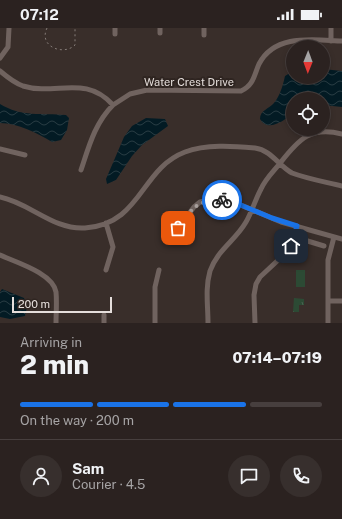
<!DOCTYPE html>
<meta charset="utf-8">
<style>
:root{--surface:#2b2220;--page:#372f2d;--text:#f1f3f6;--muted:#a6a4a5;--line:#473f3e;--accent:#1a73e8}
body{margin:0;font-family:"Public Sans",sans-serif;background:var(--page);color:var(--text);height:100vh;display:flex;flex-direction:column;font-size:15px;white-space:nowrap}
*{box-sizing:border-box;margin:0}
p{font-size:13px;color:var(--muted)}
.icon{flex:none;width:22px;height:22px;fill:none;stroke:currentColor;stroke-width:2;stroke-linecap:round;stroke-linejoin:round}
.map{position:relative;height:295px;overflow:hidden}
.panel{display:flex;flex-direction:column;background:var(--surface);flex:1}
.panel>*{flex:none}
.needle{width:26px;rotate:181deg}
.fabs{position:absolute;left:286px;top:12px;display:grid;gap:8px}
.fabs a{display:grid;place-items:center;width:44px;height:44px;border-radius:50%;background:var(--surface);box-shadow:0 2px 6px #0003,0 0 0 1px var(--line);font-size:20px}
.scale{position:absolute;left:12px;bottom:10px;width:100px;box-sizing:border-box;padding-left:4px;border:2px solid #e5dedb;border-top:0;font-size:11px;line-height:14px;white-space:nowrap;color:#e5dedb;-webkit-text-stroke:3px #2f2521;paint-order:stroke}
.pin{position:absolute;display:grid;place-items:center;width:34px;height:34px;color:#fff;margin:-17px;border-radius:8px;box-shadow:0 2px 6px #0006}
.courier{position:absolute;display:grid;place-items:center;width:40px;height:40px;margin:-20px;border:3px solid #1a73e8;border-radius:50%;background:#fff;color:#222;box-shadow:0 1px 5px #0007}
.head em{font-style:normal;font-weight:800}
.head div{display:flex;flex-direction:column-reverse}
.head{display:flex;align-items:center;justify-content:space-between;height:68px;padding:0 20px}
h1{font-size:26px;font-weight:800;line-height:30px}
.bar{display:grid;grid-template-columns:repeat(4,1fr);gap:6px 4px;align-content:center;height:48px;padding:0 20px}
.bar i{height:5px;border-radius:3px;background:var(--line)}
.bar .selected{background:var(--accent)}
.bar p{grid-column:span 4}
.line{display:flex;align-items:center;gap:10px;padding:0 20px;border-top:1px solid var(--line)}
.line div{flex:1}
.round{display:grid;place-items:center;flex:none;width:42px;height:42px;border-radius:21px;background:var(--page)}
.status{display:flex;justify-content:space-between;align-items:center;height:28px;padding:0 20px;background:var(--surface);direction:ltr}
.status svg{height:11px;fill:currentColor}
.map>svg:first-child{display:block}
.grass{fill:#2c4a34}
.park{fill:url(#park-tufts)}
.water{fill:url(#water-waves)}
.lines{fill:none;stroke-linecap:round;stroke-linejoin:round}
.path{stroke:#857c78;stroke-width:1;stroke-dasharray:2 3;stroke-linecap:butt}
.minor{stroke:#70635f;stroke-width:5}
.done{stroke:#a9a09d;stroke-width:4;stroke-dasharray:0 7.2}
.route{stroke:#1a73e8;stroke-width:5}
.labels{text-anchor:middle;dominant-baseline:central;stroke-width:4;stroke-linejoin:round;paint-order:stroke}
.street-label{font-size:11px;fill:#e5dedb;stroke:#2f2521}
</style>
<div class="status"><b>07:12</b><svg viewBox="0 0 49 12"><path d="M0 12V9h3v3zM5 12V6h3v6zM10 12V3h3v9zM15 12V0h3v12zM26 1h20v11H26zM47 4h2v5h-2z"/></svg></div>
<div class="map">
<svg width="342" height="295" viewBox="0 0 342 295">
<defs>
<pattern id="park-tufts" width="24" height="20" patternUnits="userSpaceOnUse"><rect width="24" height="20" fill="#2c4a34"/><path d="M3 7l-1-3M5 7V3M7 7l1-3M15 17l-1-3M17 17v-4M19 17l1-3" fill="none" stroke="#4a6451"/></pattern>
<pattern id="water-waves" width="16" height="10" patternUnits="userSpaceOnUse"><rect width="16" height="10" fill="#031b24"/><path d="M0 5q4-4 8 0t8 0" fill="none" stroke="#283c43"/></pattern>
</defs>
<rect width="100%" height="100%" fill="#392e2a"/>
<path class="grass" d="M296,242H305V259H296Z"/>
<path class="park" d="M294,270L304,271V277H299V284H293Z"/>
<path class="water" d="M323,41L342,43V79L323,77V71H293V86C284,92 268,105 260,91C260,82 269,81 274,75C280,68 283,57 285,48L293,43V49H323Z
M0,76C21,89 42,85 66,87L69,90L67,102L61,112L52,114C37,105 18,95 0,95Z
M146,90L165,91L168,98L142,117L132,128L116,152L107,156L106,151L124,109L132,98Z
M2,261L24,270L27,279L25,288L10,291L0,289V264Z"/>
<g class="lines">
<path class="path" d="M47,0C38,19 64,28 75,17V0"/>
<path class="minor" d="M204,0V7
M160,5V0
M115,6V0
M331,13V0
M0,30L8,19L9,0
M0,43C7,49 14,55 23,58C56,68 85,46 113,77L130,66L147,62L241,63C254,57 254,47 259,36C275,5 314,12 342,13
M0,121L25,127
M81,142C89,118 95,95 113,77
M0,169C30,175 53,202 85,200C142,196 140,141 185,124C206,116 233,118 255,120C271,122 279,138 292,145C308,151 326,154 342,158
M106,195L113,219L106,242
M178,200L194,179L200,174L208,172H229L281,194L342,211
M301,211L324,218
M0,227C15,234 53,245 56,264C57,274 56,285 56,295
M328,273H342
M104,287V295
M155,295V259L159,242
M208,295C208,277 205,261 210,243C218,221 235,213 246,194C252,184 255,172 261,161C266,150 274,143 281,134C299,111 311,98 342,106
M255,295L254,267L256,256L260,249L289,222L297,198
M328,295V232L334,209"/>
</g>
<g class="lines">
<path class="done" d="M178,200C193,180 196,172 222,172"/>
<path class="route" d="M222,172L231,173L272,190L297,198L291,218"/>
</g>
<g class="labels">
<g class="street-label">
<text x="189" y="54">Water Crest Drive</text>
</g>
</g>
</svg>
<div class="fabs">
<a><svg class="needle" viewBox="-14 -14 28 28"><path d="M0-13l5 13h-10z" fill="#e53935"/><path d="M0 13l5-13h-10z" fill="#a6a4a5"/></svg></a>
<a><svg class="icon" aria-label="locate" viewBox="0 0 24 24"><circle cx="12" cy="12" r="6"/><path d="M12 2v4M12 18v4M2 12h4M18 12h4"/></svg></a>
</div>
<div class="scale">200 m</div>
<div class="pin" style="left:178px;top:200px;background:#ea580c"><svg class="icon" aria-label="bag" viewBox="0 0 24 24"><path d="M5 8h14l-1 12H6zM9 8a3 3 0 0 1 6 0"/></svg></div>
<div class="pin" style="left:291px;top:218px;background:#1f2937"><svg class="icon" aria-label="home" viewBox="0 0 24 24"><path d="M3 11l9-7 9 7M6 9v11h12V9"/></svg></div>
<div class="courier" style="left:222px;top:172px"><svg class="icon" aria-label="bike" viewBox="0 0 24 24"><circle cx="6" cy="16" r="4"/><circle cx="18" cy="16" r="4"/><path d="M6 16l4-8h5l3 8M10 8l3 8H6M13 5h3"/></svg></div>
</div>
<section class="panel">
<div class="head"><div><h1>2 min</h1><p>Arriving in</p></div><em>07:14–07:19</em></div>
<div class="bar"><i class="selected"></i><i class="selected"></i><i class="selected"></i><i></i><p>On the way · 200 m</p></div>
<div class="line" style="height:72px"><a class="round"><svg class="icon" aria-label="person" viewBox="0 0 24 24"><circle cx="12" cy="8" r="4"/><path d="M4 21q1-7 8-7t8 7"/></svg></a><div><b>Sam</b><p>Courier · 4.5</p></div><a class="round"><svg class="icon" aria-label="chat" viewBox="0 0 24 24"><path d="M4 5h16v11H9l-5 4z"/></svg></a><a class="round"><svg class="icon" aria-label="phone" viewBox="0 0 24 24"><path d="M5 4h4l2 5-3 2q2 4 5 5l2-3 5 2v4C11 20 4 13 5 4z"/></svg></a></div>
</section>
